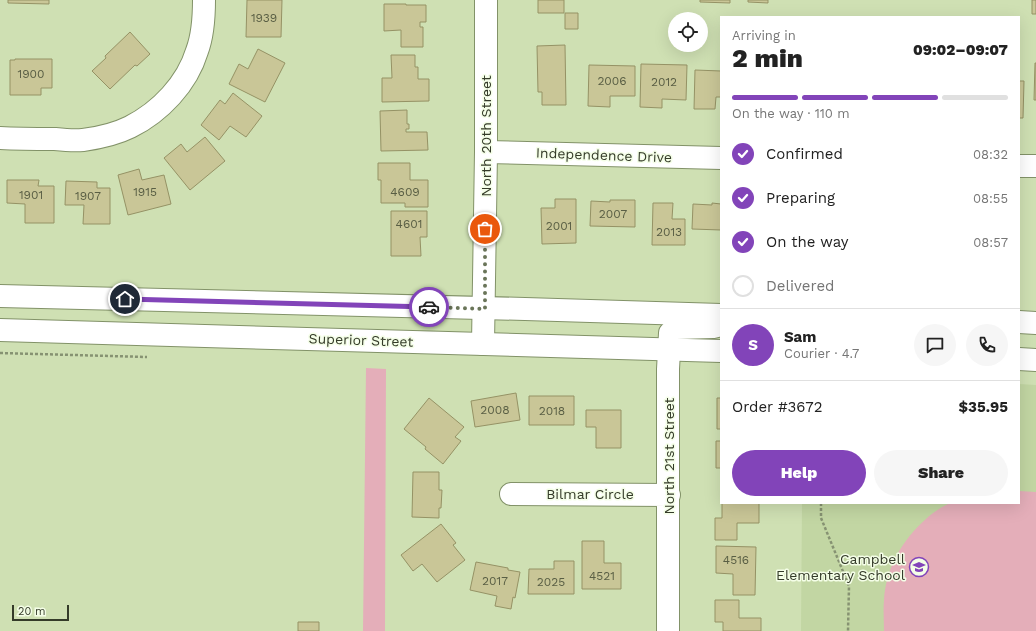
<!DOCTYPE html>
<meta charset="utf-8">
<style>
:root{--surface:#fff;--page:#f6f6f6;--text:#222;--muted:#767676;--line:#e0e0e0;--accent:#8244b9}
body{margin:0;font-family:"Work Sans",sans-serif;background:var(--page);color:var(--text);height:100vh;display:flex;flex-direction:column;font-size:15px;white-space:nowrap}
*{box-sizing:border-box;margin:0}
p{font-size:13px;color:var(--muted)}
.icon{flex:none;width:22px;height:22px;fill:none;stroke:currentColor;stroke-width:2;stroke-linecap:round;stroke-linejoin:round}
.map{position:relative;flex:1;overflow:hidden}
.drawer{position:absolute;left:720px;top:16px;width:300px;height:488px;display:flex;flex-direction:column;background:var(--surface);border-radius:0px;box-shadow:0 4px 16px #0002}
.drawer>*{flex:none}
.tools{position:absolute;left:668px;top:12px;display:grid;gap:8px}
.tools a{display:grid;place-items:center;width:40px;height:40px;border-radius:50%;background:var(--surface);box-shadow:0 4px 16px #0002;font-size:20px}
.scale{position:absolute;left:12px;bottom:10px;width:57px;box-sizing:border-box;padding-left:4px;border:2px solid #343b29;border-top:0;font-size:11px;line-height:14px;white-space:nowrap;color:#343b29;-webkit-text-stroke:3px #f4fee7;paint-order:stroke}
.pin{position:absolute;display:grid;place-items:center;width:34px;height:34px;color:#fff;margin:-17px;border:2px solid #fff;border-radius:50%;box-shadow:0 1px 4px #0007}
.courier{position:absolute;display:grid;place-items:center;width:40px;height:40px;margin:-20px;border:3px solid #8244b9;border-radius:50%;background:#fff;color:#222;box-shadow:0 1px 5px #0007}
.head em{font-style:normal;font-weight:800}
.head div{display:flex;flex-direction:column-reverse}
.head{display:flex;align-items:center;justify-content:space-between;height:68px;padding:0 12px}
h1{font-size:26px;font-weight:800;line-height:30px}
.bar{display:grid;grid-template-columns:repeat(4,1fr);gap:6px 4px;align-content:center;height:48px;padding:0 12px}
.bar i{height:5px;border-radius:3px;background:var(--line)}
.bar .current{background:var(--accent)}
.bar p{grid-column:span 4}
.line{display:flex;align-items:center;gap:10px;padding:0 12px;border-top:1px solid var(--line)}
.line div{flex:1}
.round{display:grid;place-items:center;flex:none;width:42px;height:42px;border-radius:21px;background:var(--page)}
ol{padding:0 12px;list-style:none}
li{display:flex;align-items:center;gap:12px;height:44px}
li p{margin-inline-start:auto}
li .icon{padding:4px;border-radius:50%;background:var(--accent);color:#fff;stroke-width:4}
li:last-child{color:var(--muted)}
li i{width:22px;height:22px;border:2px solid var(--line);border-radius:50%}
.cta{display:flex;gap:8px;margin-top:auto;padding:8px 12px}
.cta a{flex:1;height:46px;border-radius:24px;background:var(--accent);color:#fff;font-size:16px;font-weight:800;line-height:46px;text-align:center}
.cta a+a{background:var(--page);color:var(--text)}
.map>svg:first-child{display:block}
.built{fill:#c2d6a3}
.green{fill:#e4aeb9}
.building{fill:#c9c697;stroke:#959265}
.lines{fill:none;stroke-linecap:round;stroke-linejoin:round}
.street-casing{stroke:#829268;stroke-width:24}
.secondary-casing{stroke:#829268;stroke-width:24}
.primary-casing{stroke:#829268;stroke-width:24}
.path{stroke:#869272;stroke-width:2.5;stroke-dasharray:3 2;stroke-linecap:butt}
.street{stroke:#fff;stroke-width:22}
.secondary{stroke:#fff;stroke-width:22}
.primary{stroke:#fff;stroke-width:22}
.done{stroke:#6a7559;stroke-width:4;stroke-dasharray:0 7.2}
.route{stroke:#8244b9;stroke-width:5}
.labels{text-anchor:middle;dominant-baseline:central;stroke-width:3;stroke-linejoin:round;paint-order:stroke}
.number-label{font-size:12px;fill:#595e44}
.street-label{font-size:14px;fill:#343b29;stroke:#f4fee7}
.poi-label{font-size:14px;fill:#343b29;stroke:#f4fee7;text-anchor:end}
</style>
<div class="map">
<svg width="1036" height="631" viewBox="0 0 1036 631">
<rect width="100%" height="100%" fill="#cfe0b3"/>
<path class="built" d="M1019,384L1036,385V631H801L802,503H1019Z"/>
<path class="green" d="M366,368L386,369L385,631H363Z
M1019,491L1036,492V631H884C884,621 883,611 884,600C886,568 902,540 926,519C932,513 945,504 952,503C959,502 966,503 973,503C988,503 1004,503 1019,503Z"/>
<path class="building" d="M8,0H49V4L8,3Z
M247,0H282L281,37H246Z
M538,0H564V13H538Z
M700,0H730V3L700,2Z
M748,0H768V3L748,2Z
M1032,0H1036V14H1032Z
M384,4H406V5H426V22H420V27H423V47H401V30L384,31Z
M565,13H578V29H565Z
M130,32L150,54L137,66L135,65L110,89L92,71L106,58L105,56Z
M565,45L566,105H542V92H538L537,46Z
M258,49L285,63L265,102L229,84L239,64L248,69Z
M391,55H415V67H418V79H429V101L382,102V78H392Z
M15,59H52V88H41V95H10V60H15Z
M1035,63H1036V100H1034Z
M641,64L687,65L686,100L662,99V108L640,107Z
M589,65L635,66V96H610V107L588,106Z
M695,70L721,71V97H716L715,109H694Z
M1019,81H1024L1023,118H1019Z
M233,93L262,116L246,137L230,126L219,140L201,125L220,100L225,104Z
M407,110V124H409V129H406V132H427L428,150L381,151L380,111Z
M205,137L225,161L190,190L164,158L181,144L187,152Z
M378,163H410V180H428V207H405V203H381V180H378Z
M139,169L142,180L164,175L171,204L128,215L118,175Z
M7,180H39L38,186H54V223H25V204L7,203Z
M66,181L97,182V188H110V224H83L84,205H65Z
M555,199H576V243L542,244L541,208H555Z
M610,200H635V227L590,226L591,201L610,202Z
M653,203H673L672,219H685V245H652Z
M712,203L721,204V230L692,229L693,204L712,205Z
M391,211H427V237H420L421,256H391Z
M516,393L520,420L475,427L471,401Z
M529,396H574V425H529Z
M429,398L464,427L455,437L461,441L443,464L425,449L426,447L404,429Z
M717,398H721V429H717Z
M586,410H621V448H596V427H586Z
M716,441H721V468H716Z
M413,472H439V490H442L441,508H439V518L412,517Z
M722,503H759V523H737V540H715V518H722Z
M441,524L456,543L453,545L465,560L437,582L422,564L413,571L401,555Z
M582,541H604V563H621V589H582Z
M716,546L756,547L755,595H733V574L716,573Z
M554,561H574V594H528L529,569H554Z
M476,562L508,568V570L520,572L515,598L513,597L511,609L495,606L497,596L470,590Z
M715,600H739V618H761V631H723V622H715Z
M298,622H319V631H298Z"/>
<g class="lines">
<defs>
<path id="street" d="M0,138C18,139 37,139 55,139C64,140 74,141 83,140C98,138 116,134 130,127C160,112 187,84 197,51C203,35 204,17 204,0
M486,152L721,158
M1019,166H1036
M511,494L669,495
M668,631V369L670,333L676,328L713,327L721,325"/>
<path id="secondary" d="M483,344L486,152V0"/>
<path id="primary" d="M0,296L525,309L721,315
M1019,322L1036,323
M0,330L721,351
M1019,359L1036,360"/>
</defs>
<use href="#street" class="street-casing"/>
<use href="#secondary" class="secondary-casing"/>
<use href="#primary" class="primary-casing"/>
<path class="path" d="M0,353L147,357
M821,503V518L849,586L848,631"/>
<use href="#street" class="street"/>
<use href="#secondary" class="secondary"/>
<use href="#primary" class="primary"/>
</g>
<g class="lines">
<path class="done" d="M429,307L485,309V229"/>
<path class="route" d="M125,299L429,307"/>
</g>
<defs>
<symbol id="school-ring" viewBox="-11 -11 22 22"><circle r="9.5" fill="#f4fee7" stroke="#8244b9" stroke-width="1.5"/><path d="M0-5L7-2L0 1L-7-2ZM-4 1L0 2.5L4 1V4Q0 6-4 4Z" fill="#8244b9"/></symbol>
</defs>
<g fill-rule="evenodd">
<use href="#school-ring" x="908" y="556" width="22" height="22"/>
</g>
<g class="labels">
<g class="number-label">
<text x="264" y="18">1939</text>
<text x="31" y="74">1900</text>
<text x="612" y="81">2006</text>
<text x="664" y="82">2012</text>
<text x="145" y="192">1915</text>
<text x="405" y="192">4609</text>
<text x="31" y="195">1901</text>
<text x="88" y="196">1907</text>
<text x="613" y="214">2007</text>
<text x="409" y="224">4601</text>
<text x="559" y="226">2001</text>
<text x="669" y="232">2013</text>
<text x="495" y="410">2008</text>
<text x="552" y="411">2018</text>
<text x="736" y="560">4516</text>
<text x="602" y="576">4521</text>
<text x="495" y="581">2017</text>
<text x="551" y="582">2025</text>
</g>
<g class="street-label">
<text transform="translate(486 136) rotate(-90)">North 20th Street</text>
<text transform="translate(604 155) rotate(2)">Independence Drive</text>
<text transform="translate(361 340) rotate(2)">Superior Street</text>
<text transform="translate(669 456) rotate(-90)">North 21st Street</text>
<text x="590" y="494">Bilmar Circle</text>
</g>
<g class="poi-label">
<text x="905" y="559">Campbell<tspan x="905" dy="16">Elementary School</tspan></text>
</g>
</g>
</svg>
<div class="tools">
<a><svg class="icon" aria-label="locate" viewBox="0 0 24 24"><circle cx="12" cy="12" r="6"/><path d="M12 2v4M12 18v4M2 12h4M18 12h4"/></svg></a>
</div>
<div class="scale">20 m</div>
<div class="pin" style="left:485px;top:229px;background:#ea580c"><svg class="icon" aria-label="bag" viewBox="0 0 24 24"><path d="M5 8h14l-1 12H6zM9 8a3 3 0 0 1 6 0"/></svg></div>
<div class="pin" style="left:125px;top:299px;background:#1f2937"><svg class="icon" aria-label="home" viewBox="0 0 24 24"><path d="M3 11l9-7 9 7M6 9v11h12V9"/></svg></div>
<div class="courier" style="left:429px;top:307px"><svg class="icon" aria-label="car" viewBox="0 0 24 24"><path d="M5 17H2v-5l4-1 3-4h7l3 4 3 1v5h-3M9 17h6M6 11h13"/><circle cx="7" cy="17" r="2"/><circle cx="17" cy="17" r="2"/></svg></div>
<section class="drawer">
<div class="head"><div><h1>2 min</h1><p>Arriving in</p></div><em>09:02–09:07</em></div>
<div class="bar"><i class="current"></i><i class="current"></i><i class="current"></i><i></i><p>On the way · 110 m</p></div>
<ol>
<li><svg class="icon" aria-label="check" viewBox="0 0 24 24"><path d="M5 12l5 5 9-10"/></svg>Confirmed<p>08:32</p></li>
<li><svg class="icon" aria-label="check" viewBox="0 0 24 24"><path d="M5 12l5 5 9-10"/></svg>Preparing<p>08:55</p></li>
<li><svg class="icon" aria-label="check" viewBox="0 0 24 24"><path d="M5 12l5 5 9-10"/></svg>On the way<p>08:57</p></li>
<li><i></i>Delivered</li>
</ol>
<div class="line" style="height:72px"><b class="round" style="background:var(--accent);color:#fff">S</b><div><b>Sam</b><p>Courier · 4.7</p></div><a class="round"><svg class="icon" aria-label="chat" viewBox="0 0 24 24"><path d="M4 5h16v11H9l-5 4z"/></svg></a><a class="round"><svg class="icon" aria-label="phone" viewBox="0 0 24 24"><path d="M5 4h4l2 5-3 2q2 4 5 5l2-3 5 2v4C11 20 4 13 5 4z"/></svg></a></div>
<div class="line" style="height:52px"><div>Order #3672</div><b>$35.95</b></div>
<div class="cta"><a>Help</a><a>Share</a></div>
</section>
</div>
